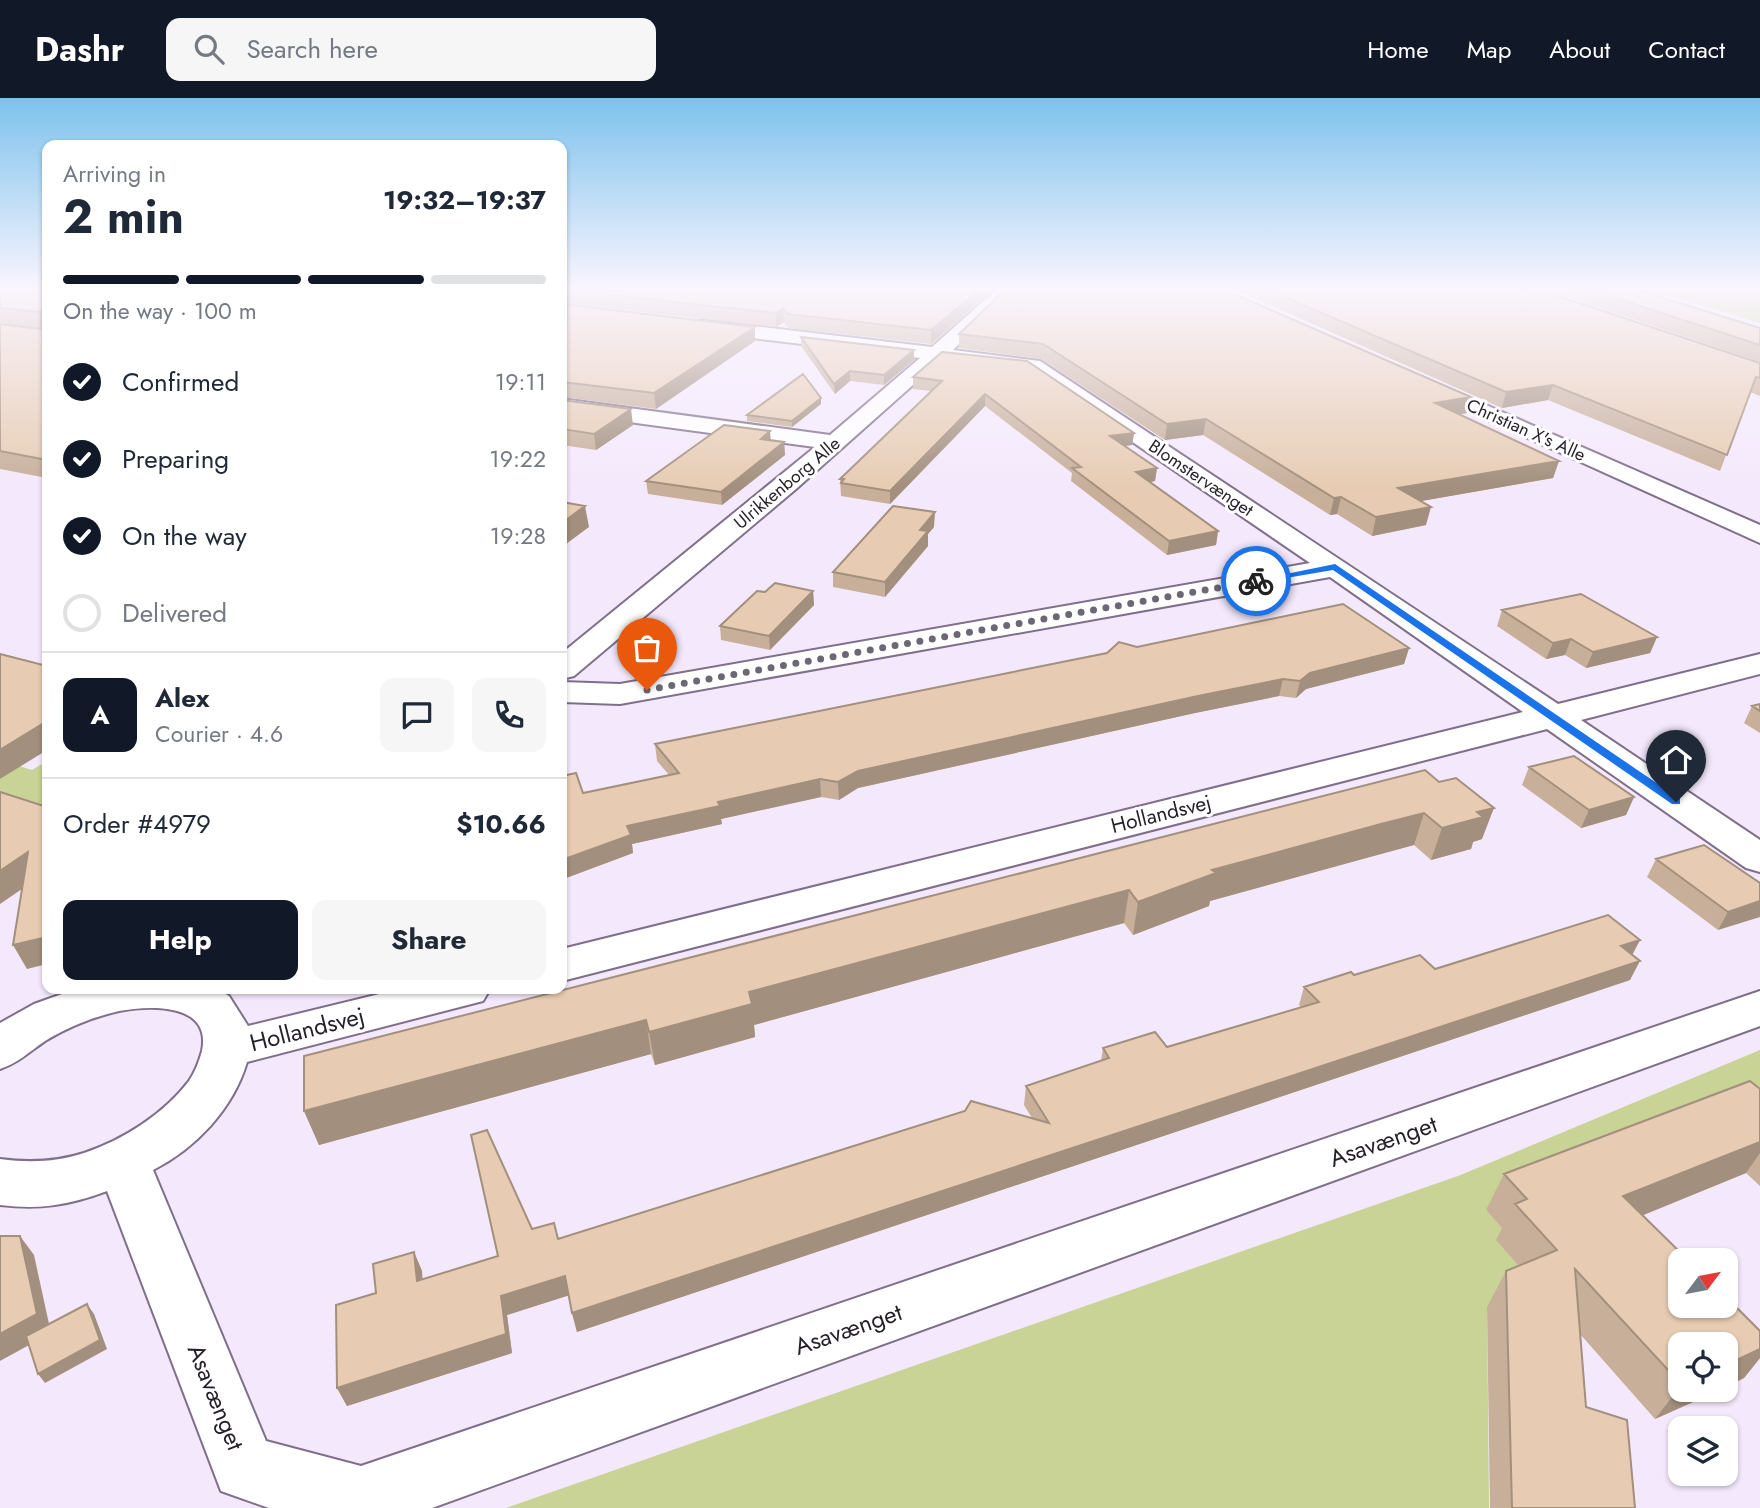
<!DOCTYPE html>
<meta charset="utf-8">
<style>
:root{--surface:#fff;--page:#f6f6f7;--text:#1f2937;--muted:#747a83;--line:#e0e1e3;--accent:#111827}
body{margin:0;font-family:Jost,sans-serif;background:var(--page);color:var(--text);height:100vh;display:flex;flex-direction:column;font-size:26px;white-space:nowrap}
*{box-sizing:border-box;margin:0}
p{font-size:23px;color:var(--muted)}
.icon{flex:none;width:38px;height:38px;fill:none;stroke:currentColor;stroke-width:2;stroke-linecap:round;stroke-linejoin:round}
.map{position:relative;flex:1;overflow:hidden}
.panel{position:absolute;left:42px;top:42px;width:525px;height:854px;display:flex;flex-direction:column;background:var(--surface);border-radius:14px;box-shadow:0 2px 5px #0004}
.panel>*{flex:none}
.needle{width:46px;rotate:58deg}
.buttons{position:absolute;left:1668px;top:1150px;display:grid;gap:14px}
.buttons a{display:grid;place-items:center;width:70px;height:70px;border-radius:14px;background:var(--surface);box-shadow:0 2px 5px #0004;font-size:35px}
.pin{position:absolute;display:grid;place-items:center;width:60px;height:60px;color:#fff;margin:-72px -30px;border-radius:50% 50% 50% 0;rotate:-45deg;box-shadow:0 0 7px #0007}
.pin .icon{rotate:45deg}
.courier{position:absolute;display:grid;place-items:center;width:70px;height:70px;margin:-35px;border:5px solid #1a73e8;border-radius:50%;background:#fff;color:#222;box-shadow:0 2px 9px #0007}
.head em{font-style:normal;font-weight:700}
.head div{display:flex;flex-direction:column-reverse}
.head{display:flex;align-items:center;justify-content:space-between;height:119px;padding:0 21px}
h1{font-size:46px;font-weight:700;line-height:52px}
.bar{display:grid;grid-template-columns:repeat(4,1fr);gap:10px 7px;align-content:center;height:84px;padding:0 21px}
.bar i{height:9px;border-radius:5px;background:var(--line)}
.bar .selected{background:var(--accent)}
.bar p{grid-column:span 4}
.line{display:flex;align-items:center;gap:18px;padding:0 21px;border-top:2px solid var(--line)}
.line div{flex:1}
.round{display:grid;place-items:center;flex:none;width:74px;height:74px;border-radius:14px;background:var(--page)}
ol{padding:0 21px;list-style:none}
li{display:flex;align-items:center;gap:21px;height:77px}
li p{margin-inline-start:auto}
li .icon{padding:7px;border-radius:50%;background:var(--accent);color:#fff;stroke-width:4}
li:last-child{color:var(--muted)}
li i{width:38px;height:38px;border:4px solid var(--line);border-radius:50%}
.primary-button{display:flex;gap:14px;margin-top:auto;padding:14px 21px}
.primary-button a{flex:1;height:80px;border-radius:14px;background:var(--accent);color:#fff;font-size:28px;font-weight:700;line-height:80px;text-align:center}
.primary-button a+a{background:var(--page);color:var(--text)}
header{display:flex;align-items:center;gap:42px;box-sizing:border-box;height:98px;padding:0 35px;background:var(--accent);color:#fff}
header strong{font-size:33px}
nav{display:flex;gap:38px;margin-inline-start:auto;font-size:24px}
.search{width:490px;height:63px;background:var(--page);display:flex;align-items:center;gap:18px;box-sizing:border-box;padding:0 24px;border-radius:14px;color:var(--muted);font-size:26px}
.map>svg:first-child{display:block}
.green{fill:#c8d395}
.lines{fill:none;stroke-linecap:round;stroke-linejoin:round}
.minor-casing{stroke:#7f6f8b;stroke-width:4}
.minor{fill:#fff;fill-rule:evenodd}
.wall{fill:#c7af9a}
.shaded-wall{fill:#a28f7d}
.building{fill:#e7ccb3;stroke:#a28f7d;stroke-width:2}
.route{fill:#1a73e8}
.done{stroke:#6d6674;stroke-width:7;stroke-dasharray:0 12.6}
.labels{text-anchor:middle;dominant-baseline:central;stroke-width:6;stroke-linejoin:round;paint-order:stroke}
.far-street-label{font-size:18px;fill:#251f2a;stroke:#fff}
.street-label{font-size:21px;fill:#251f2a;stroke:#fff}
.near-street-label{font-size:24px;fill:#251f2a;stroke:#fff}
</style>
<header>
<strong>Dashr</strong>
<div class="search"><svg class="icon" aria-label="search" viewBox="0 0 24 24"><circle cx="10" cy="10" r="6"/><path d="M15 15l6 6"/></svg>Search here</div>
<nav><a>Home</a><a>Map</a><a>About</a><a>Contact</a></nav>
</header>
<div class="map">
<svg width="1760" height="1410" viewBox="0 0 1760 1410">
<rect width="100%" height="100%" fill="#f4e9fc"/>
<path class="green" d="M1649,192H1760V225Z
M0,662L32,672L47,663V713L0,704Z
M1760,952V1028L1486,1112L1509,1137L1497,1142L1537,1188L1487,1209L1489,1410H506L1458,1078Z"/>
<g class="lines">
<defs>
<path id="minor" d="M996,192H1015L953,252L1040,263L1558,606L1760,556V576L1581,622L1760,742V774L1746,770L1547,631L562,883V851L1523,614L1330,479L620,606L562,604V584L620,586L1310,465L1027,272L941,262L796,391L574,578L562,581V555L815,349L562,315V301L830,337L920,260L702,234L695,232L693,228L695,224L702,222L932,249Z
M1422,279L1760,427V445L1415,289L1411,285L1415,281Z
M76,891H217L229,898L248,928L400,891H490L483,903L247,964C233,1011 196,1050 153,1072L266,1343L361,1368L1760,893V928L432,1410H269L221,1393L107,1093C69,1107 41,1112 0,1107V1061C30,1065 56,1064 84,1055C123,1042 164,1016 189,983C195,974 199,964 202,953C212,905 151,907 119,913C93,919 68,929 45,943C29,954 18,965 0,971V925L34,906Z"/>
</defs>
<use href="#minor" class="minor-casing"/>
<use href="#minor" class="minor"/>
</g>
<path class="wall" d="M0,192H47V380L0,371V226L42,231L0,225Z
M562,192H993L931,246L788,230L784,224L776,229L562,205Z
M1236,192H1540L1760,265V298L1750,294L1720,373L1548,302L1502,310Z
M1547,192H1638L1760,230V264Z
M562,206L755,229V243L656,311L562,299Z
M959,236L1471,299L1467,315L1459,316L1559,363L1553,380L1421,403L1426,427L1372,438L1337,416L1330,417L1203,337L1165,342L1041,261L959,250Z
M801,239L914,252V262L884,287L850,283L835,296L801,248Z
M942,254L1134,335L1132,347L1125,348L1157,370L1155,383L1150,384L1218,433L1216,447L1167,457L1071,383L1072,375L985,308L890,406L841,398L840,381L931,293L913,291V279Z
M562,302L633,327L596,352L562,347Z
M821,306L792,329L747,323V317Z
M771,342L784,344L785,357L722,407L648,396L646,383Z
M934,429L928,436V448L885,499L833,489V474Z
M813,493L814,507L770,552L721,542L720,528L765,494Z
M1502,512L1657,539L1650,555L1586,570L1565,557L1546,561L1497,528Z
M1137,549L1409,550L1404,566L1306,591L1296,600L1279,598L1195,615L858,690L839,702L821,699L721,721L722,726L632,746L633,755L566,780L562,778V678L583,695L669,677L657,663L655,646Z
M1760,606V635L1744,625L1752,608Z
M1529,669L1634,699L1626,717L1581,730L1522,687Z
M1425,672L1482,741L1473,744L1471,751L1431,762L1414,747L1372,758L1210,803L1209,808L1133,837L1124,825L754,927L755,939L655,967L651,956L319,1047L304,1013Z
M1656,761L1760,785L1718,832L1647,779Z
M1640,842L1632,857L1630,882L577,1234L572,1215L569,1197L507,1217L512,1255L347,1308L337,1290L376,1195L414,1154L422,1173V1181L498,1158L532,1131L558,1141L1032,1020L1024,1007L1026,988L1101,963L1103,950L1167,949L1301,909L1299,907L1304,889L1354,877L1435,871Z
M1750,983L1760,991V1088L1746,1075L1643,1117L1688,1162H1680V1208H1726V1199L1760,1233V1260L1744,1280L1726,1289V1246H1680V1292H1720L1655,1321L1580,1236L1586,1309L1627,1322L1635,1410H1490L1487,1209L1506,1173L1519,1168L1496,1142L1502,1130L1486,1112L1504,1076Z"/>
<path class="shaded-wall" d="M979,192H993L931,246V232Z
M783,210L784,224L776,229V215Z
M755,229V243L656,311L654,295Z
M914,252V262L884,287V277Z
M850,273V283L835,296L834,286Z
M1553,287L1548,302L1502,310L1506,294Z
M985,296V308L890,406V393Z
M1471,299L1467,315L1431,321L1435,305Z
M821,300V306L792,329V323Z
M631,311L633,327L596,352L594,336Z
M1206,321L1203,337L1165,342L1167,326Z
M770,333L771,346L761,341Z
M1134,335L1132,347L1109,350L1110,338Z
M784,344L785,357L722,407L721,394Z
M1559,363L1553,380L1393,408L1398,390Z
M1157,370L1155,383L1134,387L1136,374Z
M1341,399L1337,416L1330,417L1334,400Z
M585,408L589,429L562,449V425Z
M1431,409L1426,427L1372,438L1376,419Z
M935,414L934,429L928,436V448L885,499V484L920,432Z
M1218,433L1216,447L1167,457L1169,443Z
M813,493L814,507L770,552L769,538Z
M1657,539L1650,555L1586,570L1593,554Z
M1571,541L1565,557L1546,561L1553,545Z
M1409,550L1404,566L1306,591L1296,600L1300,583L1310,575Z
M1283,581L1279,598L1195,615L858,690L839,702L838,684L858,673L1198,598Z
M47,623V652L0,681V652Z
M820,681L821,699L721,721L722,726L632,746L633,755L566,780L563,762L627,728L718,704Z
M1634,699L1626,717L1581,730L1589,712Z
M1494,710L1482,741L1473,744L1471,751L1431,762L1442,730L1477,714Z
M1424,715L1414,747L1210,803L1209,808L1133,837L1138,804L1212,772Z
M28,754L41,778L0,806V773Z
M1129,792L1124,825L754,927L755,939L655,967L649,934L749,894Z
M1760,803V819L1718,832L1728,814Z
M47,839V866L27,871L13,847Z
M1640,842L1630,861L1621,848Z
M1640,863L1630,882L577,1234L572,1215Z
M646,922L651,956L319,1047L304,1013Z
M1760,1044V1055L1746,1075L1602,1134L1623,1098Z
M20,1138L34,1157L51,1235L0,1263V1236Z
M414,1154L422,1173L424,1202L417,1183Z
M565,1178L570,1197L507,1217L512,1255L347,1308L337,1290L501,1198Z
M87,1206L94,1216L107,1251L45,1285L38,1276Z
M1760,1251V1260L1744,1280L1726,1289V1267Z
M1680,1289V1292H1720L1655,1321Z"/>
<path class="building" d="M0,192H47V362L0,353V226L42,231L41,214L0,210Z
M565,192H979L931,232L788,216L783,210L776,215Z
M1005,192H1225L1471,299L1435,305L1559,363L1398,390L1431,409L1376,419L1341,399L1334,400L1206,321L1167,326L1043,246L959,236Z
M1268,192H1540L1760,265V280L1756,279L1727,357L1553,287L1506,294Z
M1591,192H1638L1760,230V247Z
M562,206L755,229L654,295L562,284Z
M801,239L914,252L884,277L850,273L834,286Z
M942,254L1027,263L1134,335L1110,338L1157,370L1136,374L1218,433L1169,443L1072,370L1081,369L985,296L890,393L841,385L844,381H840L942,283L913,279Z
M803,276L821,300L792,323L747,317Z
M562,302L631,311L594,336L562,331Z
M724,327L770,333L761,341L784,344L721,394L646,383Z
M562,404L585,408L562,425Z
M893,408L935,414L920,432L928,433L885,484L833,474Z
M775,485L813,493L769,538L720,528L757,493L765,494Z
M1581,496L1657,539L1593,554L1571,541L1553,545L1502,512Z
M1343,506L1409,550L1310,575L1300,583L1283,581L1198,598L858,673L838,684L820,681L718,704L720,708L627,728L631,737L562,762V678L576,675L583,695L679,675L655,646L1107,555L1119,544L1137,549Z
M0,556L47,568V623L0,652Z
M1760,606V613L1752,608Z
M1574,658L1634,699L1589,712L1529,669Z
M1425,672L1439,684L1456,680L1494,710L1477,714L1483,719L1442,730L1424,715L1381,726L1212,772L1216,775L1138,804L1129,792L749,894L752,906L649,934L646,922L304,1013V958Z
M0,694L47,709V839L13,847L28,754L0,773Z
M1704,747L1760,785V803L1728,814L1656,761Z
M1608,817L1640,842L1621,848L1640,863L572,1215L565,1178L501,1198L506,1236L337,1290L336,1207L376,1195L373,1166L414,1154L417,1183L498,1158L471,1037L487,1032L532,1131L554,1125L558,1141L965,1013L971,1003L1049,1025L1026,988L1109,960L1103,950L1155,934L1167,949L1319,904L1304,889L1351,874L1354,877L1420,857L1435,871Z
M1750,983L1760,991V1044L1623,1098L1688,1162H1680V1208H1726V1199L1760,1233V1251L1726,1267V1246H1680V1285L1575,1171L1586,1309L1627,1322L1635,1410H1512L1506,1173L1557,1152L1515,1106L1527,1101L1504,1076Z
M0,1138H20L37,1216L0,1236Z
M87,1206L100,1242L38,1276L26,1238Z"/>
<linearGradient id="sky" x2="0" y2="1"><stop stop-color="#7dc2ed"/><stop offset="0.49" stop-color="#faf5fe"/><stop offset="1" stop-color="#faf5fe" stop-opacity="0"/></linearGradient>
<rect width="1760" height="389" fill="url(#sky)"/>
<path class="route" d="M1335,466L1680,701V706H1672L1333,472L1256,485L1252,483Z"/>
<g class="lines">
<path class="done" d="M647,592L1256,483"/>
</g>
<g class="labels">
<g class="far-street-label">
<text transform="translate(1526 332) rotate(24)">Christian X's Alle</text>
<text transform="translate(1201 380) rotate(34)">Blomstervænget</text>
<text transform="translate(787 385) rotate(-40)">Ulrikkenborg Alle</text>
</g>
<g class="street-label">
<text transform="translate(1161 716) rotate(-14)">Hollandsvej</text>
</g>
<g class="near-street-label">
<text transform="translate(307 931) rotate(-14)">Hollandsvej</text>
<text transform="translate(1383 1043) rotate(-19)">Asavænget</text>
<text transform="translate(848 1231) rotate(-19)">Asavænget</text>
<text transform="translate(216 1299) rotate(68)">Asavænget</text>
</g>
</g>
</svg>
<div class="buttons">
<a><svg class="needle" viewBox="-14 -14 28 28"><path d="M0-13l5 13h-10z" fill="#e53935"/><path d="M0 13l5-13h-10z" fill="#747a83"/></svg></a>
<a><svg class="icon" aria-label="locate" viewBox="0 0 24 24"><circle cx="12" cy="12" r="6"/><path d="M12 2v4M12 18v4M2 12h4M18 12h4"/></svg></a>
<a><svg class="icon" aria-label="layers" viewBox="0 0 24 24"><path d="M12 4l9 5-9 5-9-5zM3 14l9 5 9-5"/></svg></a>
</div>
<div class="pin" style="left:647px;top:592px;background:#ea580c"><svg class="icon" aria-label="bag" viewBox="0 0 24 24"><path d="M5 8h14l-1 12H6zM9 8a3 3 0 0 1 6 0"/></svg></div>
<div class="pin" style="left:1676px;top:704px;background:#1f2937"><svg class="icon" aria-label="home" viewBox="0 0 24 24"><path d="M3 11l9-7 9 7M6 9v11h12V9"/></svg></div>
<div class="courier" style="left:1256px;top:483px"><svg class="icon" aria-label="bike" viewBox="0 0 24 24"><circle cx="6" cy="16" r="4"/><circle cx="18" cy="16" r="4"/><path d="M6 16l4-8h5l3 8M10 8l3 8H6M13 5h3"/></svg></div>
<section class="panel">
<div class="head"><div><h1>2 min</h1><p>Arriving in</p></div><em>19:32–19:37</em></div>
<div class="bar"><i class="selected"></i><i class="selected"></i><i class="selected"></i><i></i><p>On the way · 100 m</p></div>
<ol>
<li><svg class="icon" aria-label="check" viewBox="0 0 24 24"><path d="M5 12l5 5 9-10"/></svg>Confirmed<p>19:11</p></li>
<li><svg class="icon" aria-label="check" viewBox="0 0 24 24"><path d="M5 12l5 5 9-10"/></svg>Preparing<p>19:22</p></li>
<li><svg class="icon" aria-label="check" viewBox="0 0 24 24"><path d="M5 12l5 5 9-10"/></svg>On the way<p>19:28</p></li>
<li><i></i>Delivered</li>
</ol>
<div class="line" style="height:126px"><b class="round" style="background:var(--accent);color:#fff">A</b><div><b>Alex</b><p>Courier · 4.6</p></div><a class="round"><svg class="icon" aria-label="chat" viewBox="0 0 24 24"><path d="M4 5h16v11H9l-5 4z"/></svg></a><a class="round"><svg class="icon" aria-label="phone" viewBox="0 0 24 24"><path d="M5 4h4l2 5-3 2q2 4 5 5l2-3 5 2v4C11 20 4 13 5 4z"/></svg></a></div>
<div class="line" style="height:91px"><div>Order #4979</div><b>$10.66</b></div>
<div class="primary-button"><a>Help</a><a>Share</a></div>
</section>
</div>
